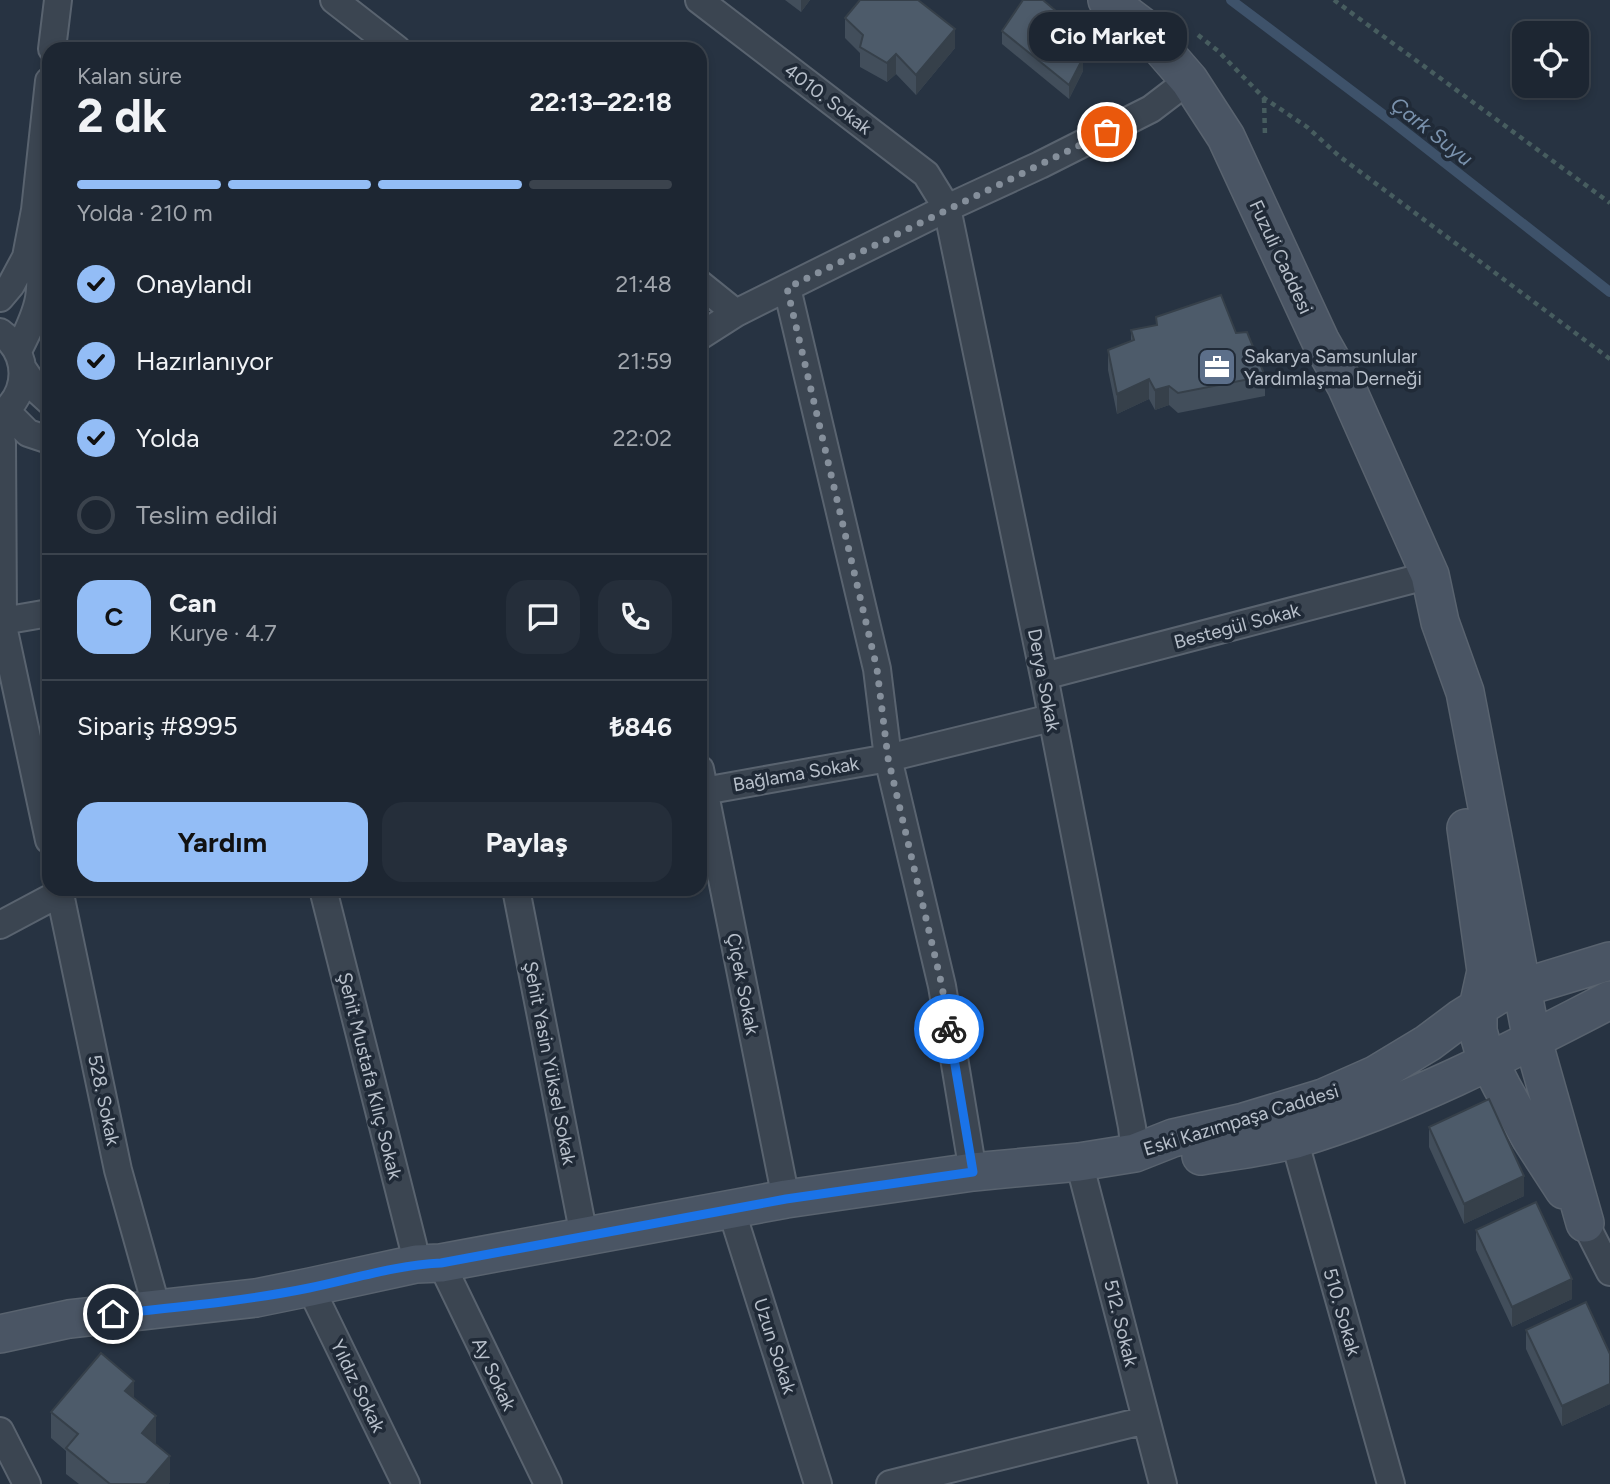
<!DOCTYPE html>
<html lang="tr">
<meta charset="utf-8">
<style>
:root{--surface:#1d2632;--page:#252e3a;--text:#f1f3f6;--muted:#a0a5ac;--line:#3b434d;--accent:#93bdf6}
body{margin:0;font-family:Figtree,sans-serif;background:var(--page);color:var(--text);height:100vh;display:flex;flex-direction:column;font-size:26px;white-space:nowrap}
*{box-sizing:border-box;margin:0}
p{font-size:23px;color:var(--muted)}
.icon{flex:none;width:38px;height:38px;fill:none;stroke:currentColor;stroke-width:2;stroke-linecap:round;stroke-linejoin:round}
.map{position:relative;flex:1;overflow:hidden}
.sheet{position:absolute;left:42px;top:42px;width:665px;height:854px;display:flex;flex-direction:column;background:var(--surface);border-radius:21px;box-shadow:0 4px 10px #0003,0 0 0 2px var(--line)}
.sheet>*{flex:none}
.tools{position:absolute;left:1512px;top:21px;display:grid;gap:14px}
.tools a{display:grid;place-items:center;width:77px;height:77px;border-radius:14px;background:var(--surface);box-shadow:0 4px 10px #0003,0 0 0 2px var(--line);font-size:35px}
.pin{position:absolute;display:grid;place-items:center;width:60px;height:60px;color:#fff;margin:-30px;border:4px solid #fff;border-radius:50%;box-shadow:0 2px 7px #0007}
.courier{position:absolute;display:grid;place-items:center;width:70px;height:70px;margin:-35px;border:5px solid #1a73e8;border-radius:50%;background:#fff;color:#222;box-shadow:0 2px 9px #0007}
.bubble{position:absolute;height:49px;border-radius:21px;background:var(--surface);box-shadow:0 4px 10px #0003,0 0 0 2px var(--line);font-size:23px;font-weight:700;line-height:49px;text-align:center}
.summary em{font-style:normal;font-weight:700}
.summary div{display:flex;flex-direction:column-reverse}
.summary{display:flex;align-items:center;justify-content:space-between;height:119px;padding:0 35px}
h1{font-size:46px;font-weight:700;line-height:52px}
.bar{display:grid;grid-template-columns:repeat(4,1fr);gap:10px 7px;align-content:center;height:84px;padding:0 35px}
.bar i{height:9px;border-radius:5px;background:var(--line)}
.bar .on{background:var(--accent)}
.bar p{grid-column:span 4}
.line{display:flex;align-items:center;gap:18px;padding:0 35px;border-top:2px solid var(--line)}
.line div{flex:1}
.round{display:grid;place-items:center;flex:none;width:74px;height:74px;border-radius:21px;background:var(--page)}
ol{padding:0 35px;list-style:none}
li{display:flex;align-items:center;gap:21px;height:77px}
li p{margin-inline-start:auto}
li .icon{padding:7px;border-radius:50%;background:var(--accent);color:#111;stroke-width:4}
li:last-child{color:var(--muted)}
li i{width:38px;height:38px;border:4px solid var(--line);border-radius:50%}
.action{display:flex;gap:14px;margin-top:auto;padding:14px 35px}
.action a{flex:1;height:80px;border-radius:21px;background:var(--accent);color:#111;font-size:28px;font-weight:700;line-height:80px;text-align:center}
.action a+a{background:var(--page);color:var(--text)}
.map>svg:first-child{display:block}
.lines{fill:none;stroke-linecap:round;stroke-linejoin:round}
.stream{stroke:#3e526a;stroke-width:10}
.street-casing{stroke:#59636f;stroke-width:30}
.secondary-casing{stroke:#59636f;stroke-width:40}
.path{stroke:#475d5f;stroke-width:4.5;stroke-dasharray:5 5;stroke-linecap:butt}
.street{stroke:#3b4551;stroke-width:26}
.secondary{stroke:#4a5564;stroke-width:37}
.wall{fill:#424e5b}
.shaded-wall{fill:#36404a}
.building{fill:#4d5b6a;stroke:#36404a;stroke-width:2}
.done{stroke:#858f9b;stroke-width:7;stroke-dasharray:0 12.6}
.route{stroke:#1a73e8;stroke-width:9}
.labels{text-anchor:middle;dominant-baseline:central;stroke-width:7;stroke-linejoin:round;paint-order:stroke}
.street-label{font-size:19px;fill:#b8c0cb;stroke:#202a37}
.poi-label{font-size:19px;fill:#b8c0cb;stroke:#202a37;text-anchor:start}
.water-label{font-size:21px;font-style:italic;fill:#7a92ad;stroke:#202a37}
</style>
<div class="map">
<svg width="1610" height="1484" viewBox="0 0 1610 1484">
<rect width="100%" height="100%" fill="#273342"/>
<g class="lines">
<path class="stream" d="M1231,0L1389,119L1610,292"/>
<defs>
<path id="street" d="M334,0L397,49
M699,0L926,174L947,208L1044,676L1132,1127L1135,1153
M52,49L58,0
M700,284L736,313
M787,288L877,669L888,758L942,986L973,1172
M0,298L11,285L26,257L35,210L49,81
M0,332C30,354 30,393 0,415
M700,336L736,313L947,208L1040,165L1151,109L1189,80
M18,351C26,335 36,316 39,298C42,278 40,256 38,236
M23,369L38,391L49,401
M6,411L28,433L49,440
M0,429L2,443L3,621
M0,612L49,840
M3,621L49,613
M1044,676L1430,575
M700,769L786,1199
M704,791L888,758L1051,718
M59,889L118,1170L157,1309
M323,889L413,1245L416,1264
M516,889L584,1236
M0,925L60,893
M1294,1139L1391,1484
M1079,1162L1163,1484
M731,1209L818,1484
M1585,1223L1610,1272
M441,1263L548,1484
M310,1287L406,1484
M0,1431L27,1484
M890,1484L1146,1420"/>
<path id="secondary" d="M1107,0L1143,27L1189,80L1226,137L1320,340L1346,386L1430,575L1440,622L1465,692L1530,1030L1585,1223
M1466,828L1486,971L1478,1007V1031L1484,1052L1502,1087L1531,1139L1564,1190
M1201,1156C1232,1151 1266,1147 1296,1139C1406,1106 1508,1053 1610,1000
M0,1334L69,1319L256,1298L310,1287L416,1264L441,1263L786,1199L973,1172L1079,1162L1135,1153L1173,1138L1244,1122L1323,1098L1375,1075L1428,1043L1460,1019L1498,995L1610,961"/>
</defs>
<use href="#street" class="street-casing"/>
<use href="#secondary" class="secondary-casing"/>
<path class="path" d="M1334,0L1610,203
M1198,35L1218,51L1264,98L1307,127L1339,156L1610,359
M1264,98L1265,136"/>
<use href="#street" class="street"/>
<use href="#secondary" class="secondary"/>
</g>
<path class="wall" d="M785,0H810L801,12Z
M845,18L955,48L916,95L896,74L887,82L860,67V53L845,38Z
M1002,31L1083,71L1069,99L1002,44Z
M1156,317L1236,333L1265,376V396L1178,413L1169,405L1155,410L1149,399L1117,414L1108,370V350L1131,341V330L1156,325Z
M1429,1127L1524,1196L1464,1224L1429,1147Z
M1476,1230L1572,1299L1512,1327L1476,1250Z
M1526,1330L1610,1354V1404L1562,1426L1526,1349Z
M134,1398L156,1442L154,1444L170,1482L168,1484H79L66,1474V1451L51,1438V1412Z"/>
<path class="shaded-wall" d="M801,0H810L801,12Z
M955,29V48L916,95V75Z
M896,54V74L887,82V63Z
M1083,58V71L1069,99V85Z
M1149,379V399L1117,414V394Z
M1169,386V405L1155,410V390Z
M1524,1176V1196L1464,1224V1204Z
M1572,1279V1299L1512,1327V1307Z
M134,1381V1407L125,1391Z
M1610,1384V1404L1562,1426V1406Z
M156,1416V1442L142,1459V1433Z
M170,1456V1482L168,1484H146Z"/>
<path class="building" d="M860,0H918L955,29L916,75L896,54L887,63L860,47L863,35L845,18Z
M1023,0H1043L1077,29L1083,58L1069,85L1002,31Z
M1221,295L1236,333L1247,332L1265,376L1178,393L1169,386L1155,390L1149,379L1117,394L1108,350L1134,340L1131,330L1157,325L1156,317Z
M1489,1099L1524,1176L1464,1204L1429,1127Z
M1536,1202L1572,1279L1512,1307L1476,1230Z
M1586,1302L1610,1354V1384L1562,1406L1526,1330Z
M101,1353L134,1381L125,1391L156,1416L142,1433L170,1456L146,1484H110L66,1448L78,1434L51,1412Z"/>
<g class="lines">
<path class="done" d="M949,1029L942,986L888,758L877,669L787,288L1107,132"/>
<path class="route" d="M113,1314C179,1307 245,1301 309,1288C353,1279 396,1265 441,1263L786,1199L973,1172L949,1029"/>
</g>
<defs>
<symbol id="office-square" viewBox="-11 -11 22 22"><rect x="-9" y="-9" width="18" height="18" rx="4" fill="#5c6f8a" stroke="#202a37"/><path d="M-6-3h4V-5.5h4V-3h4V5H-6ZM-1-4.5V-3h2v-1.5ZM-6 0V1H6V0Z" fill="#fff"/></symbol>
</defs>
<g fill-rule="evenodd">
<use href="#office-square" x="1195" y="345" width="44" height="44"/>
</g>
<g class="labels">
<g class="street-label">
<text transform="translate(828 99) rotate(37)">4010. Sokak</text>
<text transform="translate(1281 257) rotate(65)">Fuzuli Caddesi</text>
<text transform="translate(1237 626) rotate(-15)">Bestegül Sokak</text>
<text transform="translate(1044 680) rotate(79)">Derya Sokak</text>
<text transform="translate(796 774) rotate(-10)">Bağlama Sokak</text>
<text transform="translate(743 984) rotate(79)">Çiçek Sokak</text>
<text transform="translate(550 1063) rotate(79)">Şehit Yasin Yüksel Sokak</text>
<text transform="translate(370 1076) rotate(76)">Şehit Mustafa Kılıç Sokak</text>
<text transform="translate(104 1100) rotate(78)">528. Sokak</text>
<text transform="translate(1241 1120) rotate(-17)">Eski Kazımpaşa Caddesi</text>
<text transform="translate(1342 1312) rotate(74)">510. Sokak</text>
<text transform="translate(1121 1323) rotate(76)">512. Sokak</text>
<text transform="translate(775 1346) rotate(72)">Uzun Sokak</text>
<text transform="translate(494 1374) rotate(65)">Ay Sokak</text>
<text transform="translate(358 1386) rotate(64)">Yıldız Sokak</text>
</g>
<g class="poi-label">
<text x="1244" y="356">Sakarya Samsunlular<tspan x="1244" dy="22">Yardımlaşma Derneği</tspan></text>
</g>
<g class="water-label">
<text transform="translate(1432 131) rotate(38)">Çark Suyu</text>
</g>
</g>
</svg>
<div class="tools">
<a><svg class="icon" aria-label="locate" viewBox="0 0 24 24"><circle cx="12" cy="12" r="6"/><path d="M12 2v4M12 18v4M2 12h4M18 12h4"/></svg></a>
</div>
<div class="pin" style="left:1107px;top:132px;background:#ea580c"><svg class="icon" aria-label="bag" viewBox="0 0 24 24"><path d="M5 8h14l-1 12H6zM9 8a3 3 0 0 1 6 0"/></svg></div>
<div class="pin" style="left:113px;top:1314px;background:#1f2937"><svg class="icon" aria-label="home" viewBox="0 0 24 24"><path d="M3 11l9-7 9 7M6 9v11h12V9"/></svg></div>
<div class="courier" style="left:949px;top:1029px"><svg class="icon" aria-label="bike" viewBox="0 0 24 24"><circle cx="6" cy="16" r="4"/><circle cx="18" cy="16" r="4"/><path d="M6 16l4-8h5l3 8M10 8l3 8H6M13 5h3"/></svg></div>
<div class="bubble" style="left:1029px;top:12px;width:158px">Cio Market</div>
<section class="sheet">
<div class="summary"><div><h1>2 dk</h1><p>Kalan süre</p></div><em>22:13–22:18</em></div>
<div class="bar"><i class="on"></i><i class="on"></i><i class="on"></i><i></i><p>Yolda · 210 m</p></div>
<ol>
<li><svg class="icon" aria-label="check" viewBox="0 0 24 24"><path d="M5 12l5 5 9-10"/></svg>Onaylandı<p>21:48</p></li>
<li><svg class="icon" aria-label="check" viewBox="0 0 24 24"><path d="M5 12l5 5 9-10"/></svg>Hazırlanıyor<p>21:59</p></li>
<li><svg class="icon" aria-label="check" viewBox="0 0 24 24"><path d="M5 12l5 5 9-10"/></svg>Yolda<p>22:02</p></li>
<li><i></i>Teslim edildi</li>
</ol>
<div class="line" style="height:126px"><b class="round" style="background:var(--accent);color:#111">C</b><div><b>Can</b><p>Kurye · 4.7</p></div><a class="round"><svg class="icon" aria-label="chat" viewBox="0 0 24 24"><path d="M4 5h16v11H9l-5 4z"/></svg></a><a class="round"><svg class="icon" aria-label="phone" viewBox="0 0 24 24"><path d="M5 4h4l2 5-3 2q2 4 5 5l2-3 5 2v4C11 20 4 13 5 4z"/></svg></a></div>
<div class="line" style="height:91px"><div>Sipariş #8995</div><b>₺846</b></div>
<div class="action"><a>Yardım</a><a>Paylaş</a></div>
</section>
</div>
